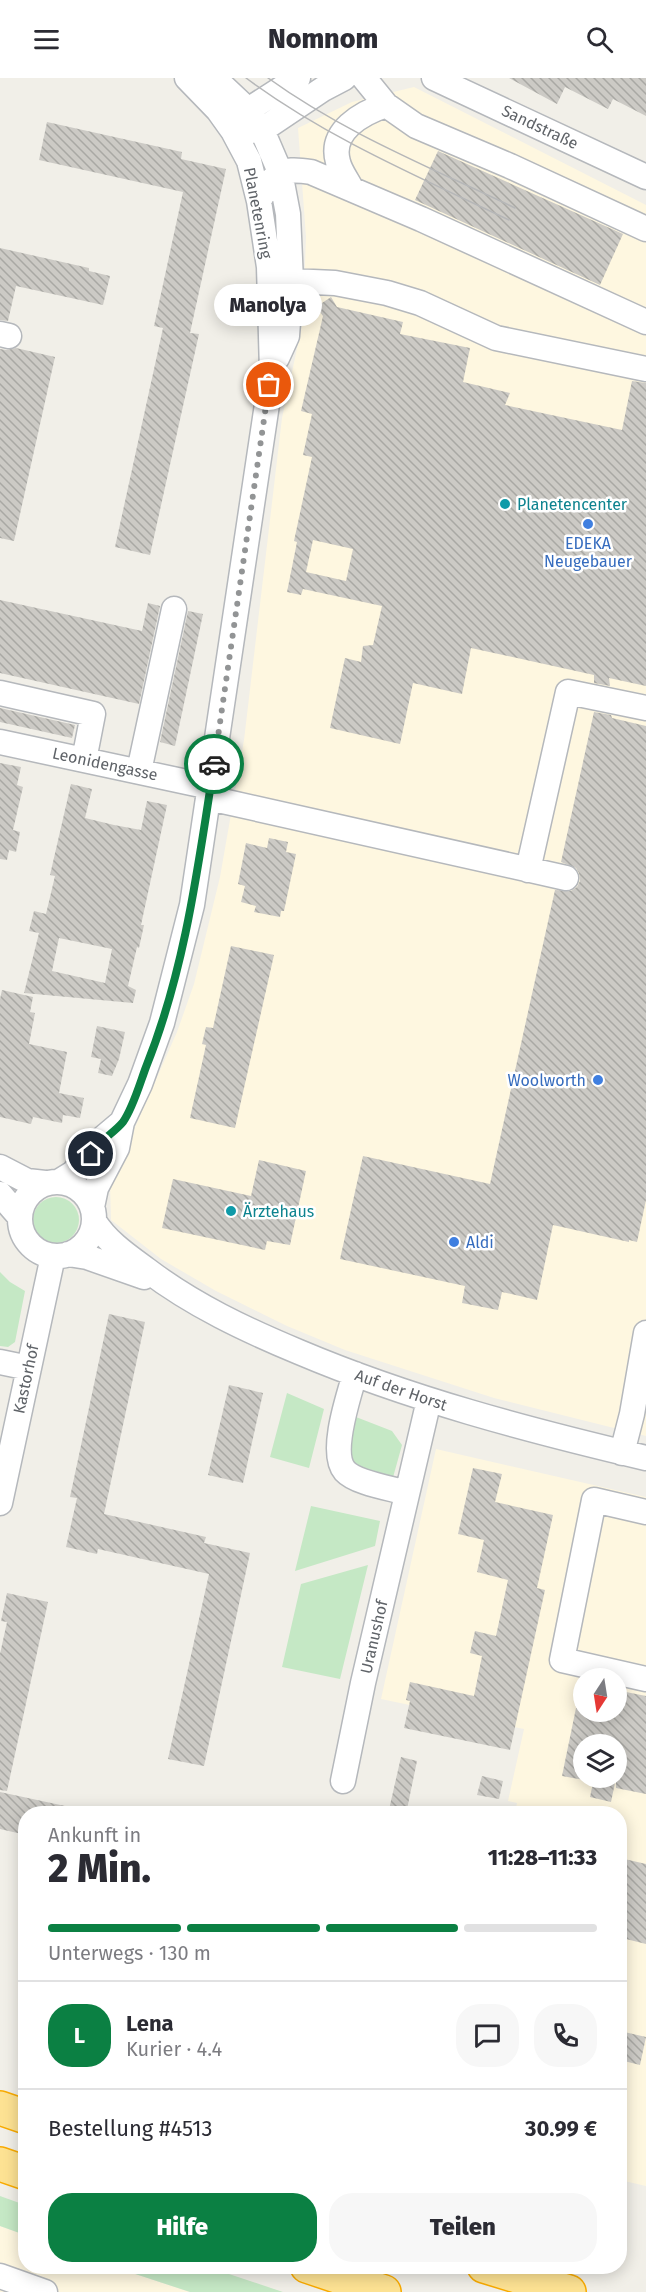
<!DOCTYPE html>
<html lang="de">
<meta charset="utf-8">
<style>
:root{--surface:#fff;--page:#f7f7f7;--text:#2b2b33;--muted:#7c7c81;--line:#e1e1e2;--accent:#0b8043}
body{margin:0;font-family:"Fira Sans",sans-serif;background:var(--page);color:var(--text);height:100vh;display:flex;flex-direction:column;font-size:22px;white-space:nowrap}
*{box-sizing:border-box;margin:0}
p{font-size:20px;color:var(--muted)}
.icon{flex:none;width:33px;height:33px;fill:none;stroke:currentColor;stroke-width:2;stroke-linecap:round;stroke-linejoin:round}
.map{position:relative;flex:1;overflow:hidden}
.details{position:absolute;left:18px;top:1728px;width:609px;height:468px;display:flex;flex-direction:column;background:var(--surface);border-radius:24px;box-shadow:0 3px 15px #0003}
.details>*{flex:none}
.needle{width:39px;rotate:192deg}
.tools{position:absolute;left:573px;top:1590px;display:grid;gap:12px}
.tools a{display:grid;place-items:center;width:54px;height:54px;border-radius:50%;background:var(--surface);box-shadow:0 3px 15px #0003;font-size:30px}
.pin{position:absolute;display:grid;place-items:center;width:51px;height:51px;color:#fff;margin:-26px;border:3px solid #fff;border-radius:50%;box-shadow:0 2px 6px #0007}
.courier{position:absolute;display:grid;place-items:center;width:60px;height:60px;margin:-30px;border:4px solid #0b8043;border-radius:50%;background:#fff;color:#222;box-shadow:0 2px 8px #0007}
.bubble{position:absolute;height:42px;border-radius:21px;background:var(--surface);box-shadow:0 3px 15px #0003;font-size:20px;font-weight:800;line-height:42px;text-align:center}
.summary em{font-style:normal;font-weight:800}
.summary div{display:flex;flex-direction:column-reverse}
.summary{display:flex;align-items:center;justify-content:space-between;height:102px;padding:0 30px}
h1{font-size:39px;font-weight:800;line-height:45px}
.bar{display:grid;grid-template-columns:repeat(4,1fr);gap:9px 6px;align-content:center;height:72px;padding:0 30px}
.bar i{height:8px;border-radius:4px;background:var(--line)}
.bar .active{background:var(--accent)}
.bar p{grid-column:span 4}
.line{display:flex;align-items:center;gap:15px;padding:0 30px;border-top:2px solid var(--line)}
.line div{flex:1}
.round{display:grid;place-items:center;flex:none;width:63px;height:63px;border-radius:24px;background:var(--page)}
.cta{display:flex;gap:12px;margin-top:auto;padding:12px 30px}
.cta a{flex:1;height:69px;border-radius:24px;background:var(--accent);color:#fff;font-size:24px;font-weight:800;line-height:69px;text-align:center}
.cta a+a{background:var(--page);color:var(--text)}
header{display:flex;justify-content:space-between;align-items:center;height:78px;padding:0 30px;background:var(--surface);font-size:27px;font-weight:800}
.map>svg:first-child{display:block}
.commercial{fill:#fef7e0;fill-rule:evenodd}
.green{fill:#c5e8c5}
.building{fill:url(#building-back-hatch);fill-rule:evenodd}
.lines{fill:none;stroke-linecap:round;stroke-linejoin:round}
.minor-casing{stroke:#b5b8bc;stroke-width:27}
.highway-casing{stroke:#f9ab00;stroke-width:36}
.minor{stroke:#fff;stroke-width:24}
.highway{stroke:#fde293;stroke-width:33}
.tram{stroke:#b6b7b8;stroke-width:1.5}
.done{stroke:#929495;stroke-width:6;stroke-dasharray:0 10.8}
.route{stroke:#0b8043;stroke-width:8}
.culture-dot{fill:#0f9aa8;stroke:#fff;stroke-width:2}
.shop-dot{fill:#3f7fe0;stroke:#fff;stroke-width:2}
.labels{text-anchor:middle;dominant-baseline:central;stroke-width:5;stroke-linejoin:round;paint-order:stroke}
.street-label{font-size:16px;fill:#5f6368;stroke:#fff}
.culture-label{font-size:16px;fill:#0d838f;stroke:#fff;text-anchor:start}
.shop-label{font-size:16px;fill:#366cbe;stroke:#fff}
</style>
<header><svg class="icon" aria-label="menu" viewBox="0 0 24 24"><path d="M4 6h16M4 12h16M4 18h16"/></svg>Nomnom<svg class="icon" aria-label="search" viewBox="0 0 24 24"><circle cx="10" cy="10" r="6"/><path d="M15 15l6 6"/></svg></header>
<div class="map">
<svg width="646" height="2214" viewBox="0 0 646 2214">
<defs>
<pattern id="building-back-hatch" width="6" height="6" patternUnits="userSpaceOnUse" patternTransform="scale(1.5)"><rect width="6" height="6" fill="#cccac5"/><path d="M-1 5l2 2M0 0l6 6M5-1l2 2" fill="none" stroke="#a9a8a4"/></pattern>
</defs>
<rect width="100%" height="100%" fill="#f1efe8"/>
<path class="commercial" d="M414,9L646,127V1358L494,1320L345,1272L287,1248L216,1213L161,1181L111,1142L110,1106L177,954L194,906L220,799L244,662L282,340L303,243L306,159L298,50L352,24Z
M436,1371L646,1419V2108L620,2102V1736L515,1735L517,1725L508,1723L524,1651L381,1621ZM584,1600H616V1634H584ZM584,1666H616V1700H584Z
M0,2148L25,2157L26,2188L114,2189L190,2214H0Z"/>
<path class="green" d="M33 1142a23 23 0 1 1 46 0a23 23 0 1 1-46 0Z
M0,1194L10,1204L25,1213L15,1264L8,1269L0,1268Z
M287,1315L324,1331L309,1390L270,1379Z
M356,1339L392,1353L402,1367L392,1403C383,1400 367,1399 360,1394C345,1382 353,1355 356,1339Z
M311,1428L380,1443L375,1468L295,1493Z
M368,1487L340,1601L282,1589L301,1506Z
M0,2118L25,2127V2157L0,2148Z
M114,2189H208L283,2214H190Z"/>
<path class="building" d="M509,0H646V38L613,21L608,31L565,9L557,26Z
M47,44L182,74L181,81L226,91L190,255L199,256L150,477L115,469L163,250L154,248L183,114L39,82Z
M438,73L623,156L600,207L415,122Z
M0,170L89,190V193L110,198L103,227L16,208L8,243L0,242Z
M331,219L337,229L403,244L400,256L470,270L463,304L510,315L505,327L622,352L632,303L646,305V608L609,600L610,608L594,605V597L471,570L462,616L413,605L400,666L330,650L345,580L361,584L363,568L373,567L382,528L303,511L301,517L287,514L297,464L294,463L312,379L303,377L312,336L301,333L323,238L316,229ZM313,462L353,471L346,503L306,494Z
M16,270L55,279L14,463L0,460V271L6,272Z
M0,522L142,553L148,525L160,528L139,626L0,595Z
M188,533L203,536L175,668L160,664Z
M0,630L75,647L72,660L0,644Z
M594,634L611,637L612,640L646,648V1122L637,1164L629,1162V1164L553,1147L537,1222L502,1214L498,1232L462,1225L465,1208L340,1181L363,1078L490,1106L555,812L571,813L577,809L580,803L579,795L576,790L561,784Z
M0,685L21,689L17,707L23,709L13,752L20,754L16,774L9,772L7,782L0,781Z
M71,706L92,711L85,740L114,747L141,752L147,723L167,727L141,847H144L139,870L137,869L128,908L136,912L133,925L24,915L39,855L29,853L34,833L46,836L55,798L50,797ZM59,860L112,871L105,905L52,893Z
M269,760L288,764L286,774L296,776L284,833H281L280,839L254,834L256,828L241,824L245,808L238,806L246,765L267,770Z
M231,868L274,877L235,1050L190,1040L206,967L202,966L206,949L213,950Z
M2,912L33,919L30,934L35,935L29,966L67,974L59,1015L84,1020L80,1040L63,1037L62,1045L33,1039L31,1046L0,1039V921Z
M97,948L125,954L119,981L112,998L98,995L101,981L91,979Z
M259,1082L306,1093L290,1167L267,1163L265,1172L162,1150L173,1101L251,1118Z
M109,1236L145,1244L104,1436L206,1459L204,1465L250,1475L204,1688L168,1681L209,1496L98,1471L97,1476L66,1469L77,1420L70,1419Z
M229,1307L263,1315L243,1405L208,1397Z
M473,1390L502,1396L495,1424L553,1437L537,1510L545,1512L510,1672L404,1650L410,1623L406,1622L410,1604L474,1618L482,1578L470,1575L475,1553L496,1558L508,1502L477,1494L484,1462L458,1456Z
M7,1515L48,1524L7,1713L0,1712V1576L7,1544L1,1543Z
M616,1612L646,1618V1716L616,1710V1666H584V1702L562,1698L576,1630L584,1631V1634H616Z
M401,1679L417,1683L406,1736H388Z
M482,1698L503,1703L499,1721L477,1717Z
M594,1700H616L611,1724L590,1719Z
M0,1714L65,1728L64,1736H26V1757L0,1751Z
M620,1780L646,1786V1866L622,1860L625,1846L620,1845Z
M620,1953L646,1959L640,1987L620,1982Z"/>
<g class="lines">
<defs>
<path id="minor" d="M214,0L248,32L262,52L280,94L288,136L291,203L287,258L277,280
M364,0L386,27L416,48L510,88L646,151
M434,0L646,99
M240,44L248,32L298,0
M248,53L262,52L323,11L344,0
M351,110C347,102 340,93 338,84C329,53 362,35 386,27
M259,123C274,95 279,89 311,94L421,141L646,244
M291,203L335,205L387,215L420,225L496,260L646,291
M0,256L9,258
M0,615L93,636L84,682
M0,664L210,709
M139,693L174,531
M209,720L566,800
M528,792L568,614L646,630
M0,1089L27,1103L45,1105
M60,1103L73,1095L103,1060L122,1044
M20 1141a37 37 0 1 1 74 0a37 37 0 1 1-74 0Z
M0,1116L19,1138
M92,1129L96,1110L117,1070L122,1044L140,1006L162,945L192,827L272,293L269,189L259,123L249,83L233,53L218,32L187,0
M94,1143C107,1164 128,1178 147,1192C193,1227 246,1252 299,1274C410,1321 528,1352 646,1380
M68,1176L87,1179L144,1199
M0,1284L29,1290
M355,1296C349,1317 329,1375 345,1393C356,1405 390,1410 407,1415
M622,1375L632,1336L646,1255
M0,1425L53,1178
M646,1434L594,1422L562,1582L646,1601
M343,1703L363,1605L429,1322
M0,2198L45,2214"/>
<path id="highway" d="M0,2030L26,2039
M0,2086L26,2095
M307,2188L384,2214
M484,2188L569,2214"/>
</defs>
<use href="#minor" class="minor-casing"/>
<use href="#highway" class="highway-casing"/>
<use href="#minor" class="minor"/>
<use href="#highway" class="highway"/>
<path class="tram" d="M246,0C327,60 419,99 509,142
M268,0C344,55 432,90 515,130"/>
</g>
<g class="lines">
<path class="done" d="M214,686L269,307"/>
<path class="route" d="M91,1076C101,1061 114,1055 123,1044C133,1030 140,1005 146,989C185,892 198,789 214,686"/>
</g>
<g class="culture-dot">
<circle cx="505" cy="426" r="6"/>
<circle cx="231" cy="1133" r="6"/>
</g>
<g class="shop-dot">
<circle cx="588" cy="446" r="6"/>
<circle cx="598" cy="1002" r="6"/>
<circle cx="454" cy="1164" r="6"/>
</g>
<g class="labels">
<g class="street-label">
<text transform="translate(540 49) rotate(25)">Sandstraße</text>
<text transform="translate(258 135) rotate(79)">Planetenring</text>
<text transform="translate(105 686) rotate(12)">Leonidengasse</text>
<text transform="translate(26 1301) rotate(-78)">Kastorhof</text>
<text transform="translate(401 1312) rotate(19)">Auf der Horst</text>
<text transform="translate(374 1559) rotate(-77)">Uranushof</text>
</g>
<g class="culture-label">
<text x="517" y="426">Planetencenter</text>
<text x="243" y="1133">Ärztehaus</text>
</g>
<g class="shop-label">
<text x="588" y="465">EDEKA<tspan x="588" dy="18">Neugebauer</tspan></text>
<text x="586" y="1002" text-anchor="end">Woolworth</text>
<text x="466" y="1164" text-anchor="start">Aldi</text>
</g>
</g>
</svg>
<div class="tools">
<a><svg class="needle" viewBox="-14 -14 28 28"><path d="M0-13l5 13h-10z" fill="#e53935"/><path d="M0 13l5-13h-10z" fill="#7c7c81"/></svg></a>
<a><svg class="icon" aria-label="layers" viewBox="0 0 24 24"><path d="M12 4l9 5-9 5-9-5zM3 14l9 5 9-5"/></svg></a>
</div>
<div class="pin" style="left:269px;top:307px;background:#ea580c"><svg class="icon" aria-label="bag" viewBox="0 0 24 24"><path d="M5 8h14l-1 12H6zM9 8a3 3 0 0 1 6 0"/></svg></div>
<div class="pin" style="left:91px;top:1076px;background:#1f2937"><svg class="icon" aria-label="home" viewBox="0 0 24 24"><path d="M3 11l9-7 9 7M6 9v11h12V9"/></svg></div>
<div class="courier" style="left:214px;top:686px"><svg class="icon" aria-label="car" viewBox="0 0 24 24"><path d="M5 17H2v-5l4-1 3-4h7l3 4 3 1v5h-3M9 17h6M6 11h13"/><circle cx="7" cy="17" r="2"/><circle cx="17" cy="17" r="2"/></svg></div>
<div class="bubble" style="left:214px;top:206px;width:108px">Manolya</div>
<section class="details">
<div class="summary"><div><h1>2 Min.</h1><p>Ankunft in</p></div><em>11:28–11:33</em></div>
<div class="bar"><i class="active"></i><i class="active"></i><i class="active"></i><i></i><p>Unterwegs · 130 m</p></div>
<div class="line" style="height:108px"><b class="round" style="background:var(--accent);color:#fff">L</b><div><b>Lena</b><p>Kurier · 4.4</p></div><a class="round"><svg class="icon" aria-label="chat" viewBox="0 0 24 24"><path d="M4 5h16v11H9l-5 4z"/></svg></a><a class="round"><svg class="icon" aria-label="phone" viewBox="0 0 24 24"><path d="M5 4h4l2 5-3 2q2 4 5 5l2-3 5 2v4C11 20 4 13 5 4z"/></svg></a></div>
<div class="line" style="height:78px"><div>Bestellung #4513</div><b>30.99 €</b></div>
<div class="cta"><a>Hilfe</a><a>Teilen</a></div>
</section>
</div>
